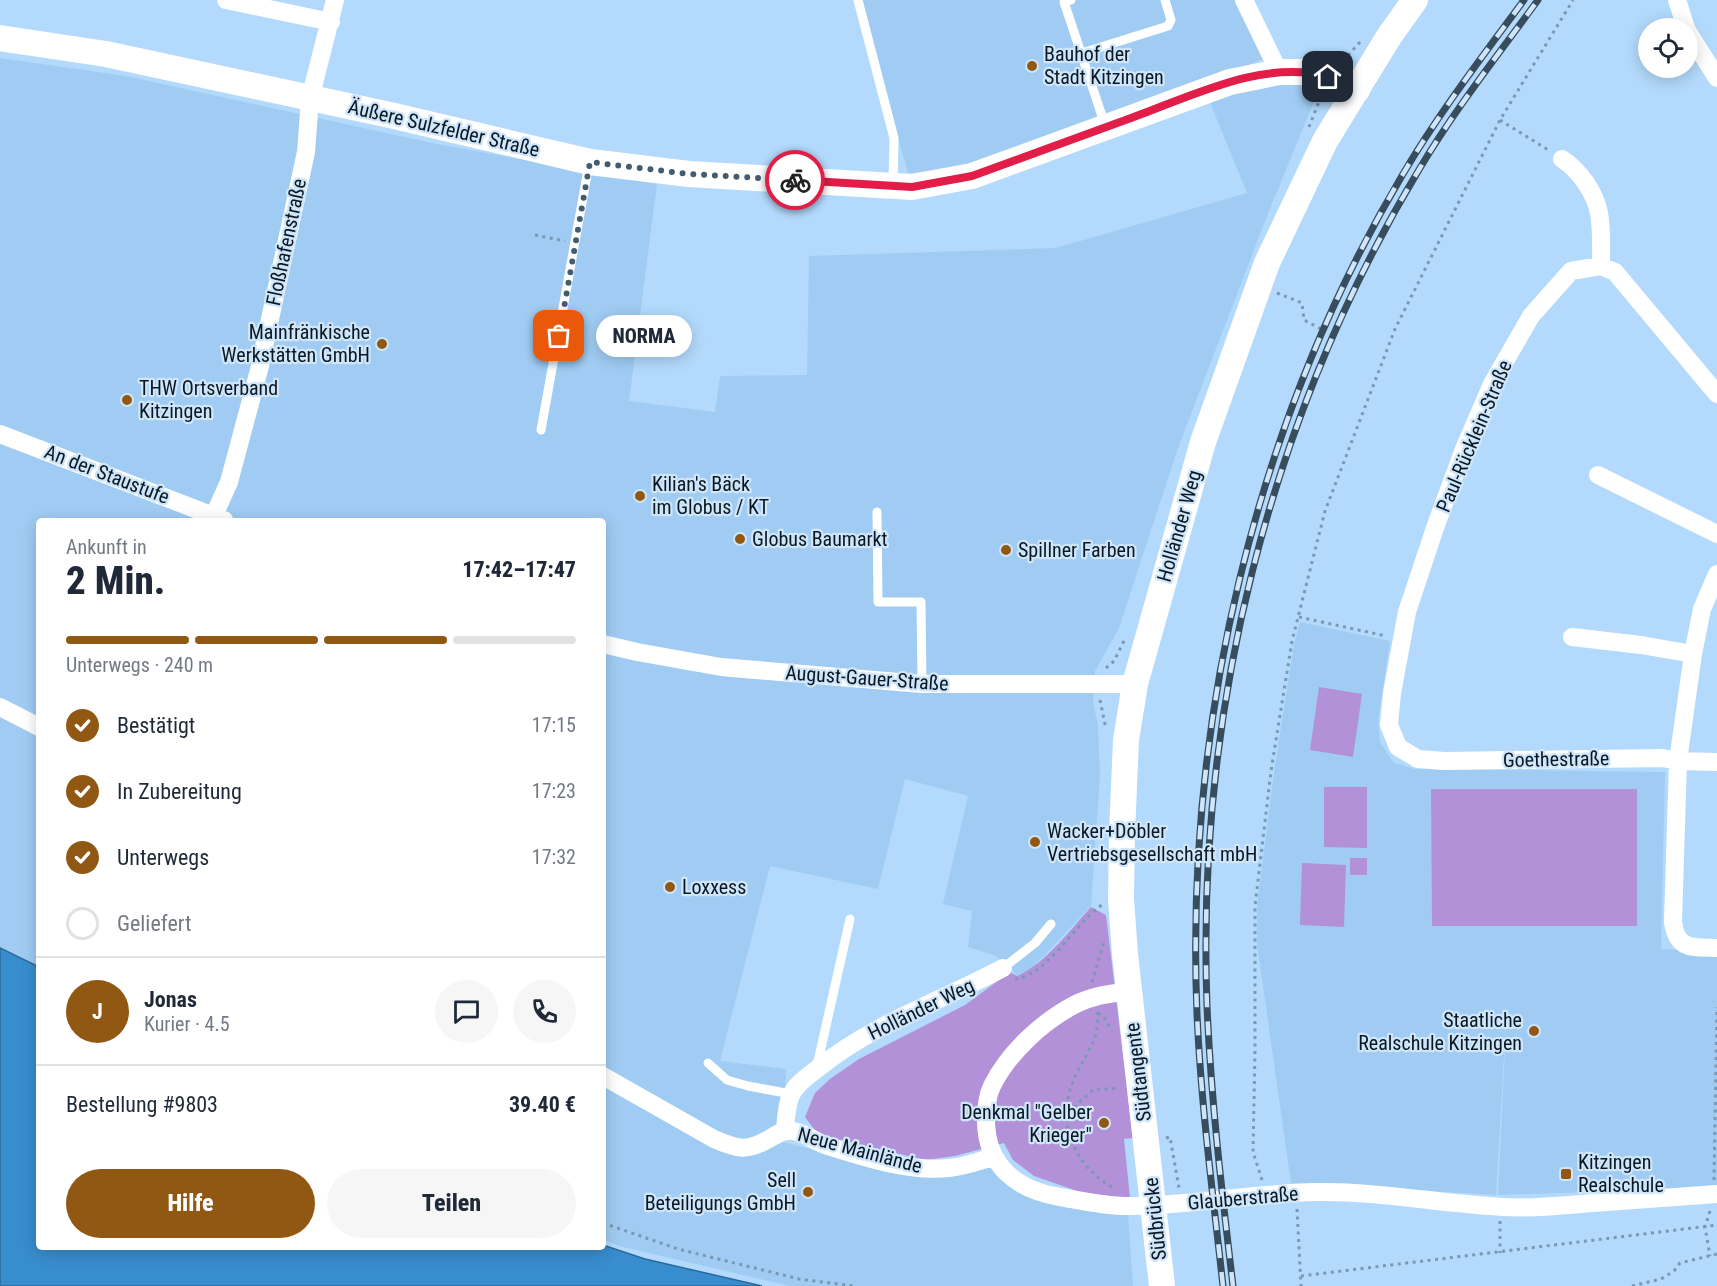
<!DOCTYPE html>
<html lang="de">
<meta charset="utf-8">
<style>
:root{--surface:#fff;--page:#f6f6f7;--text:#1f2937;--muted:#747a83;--line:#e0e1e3;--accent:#915813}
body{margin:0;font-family:"Roboto Condensed",sans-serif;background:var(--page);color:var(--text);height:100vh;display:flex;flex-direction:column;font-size:22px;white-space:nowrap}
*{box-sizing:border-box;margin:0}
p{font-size:20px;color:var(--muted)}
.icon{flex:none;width:33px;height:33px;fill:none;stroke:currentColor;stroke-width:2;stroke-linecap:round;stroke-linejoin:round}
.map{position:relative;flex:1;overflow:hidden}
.details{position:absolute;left:36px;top:518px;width:570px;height:732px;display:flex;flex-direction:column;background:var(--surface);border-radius:6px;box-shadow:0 3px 15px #0003}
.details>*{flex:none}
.fabs{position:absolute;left:1638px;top:18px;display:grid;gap:12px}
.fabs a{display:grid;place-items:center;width:60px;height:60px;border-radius:50%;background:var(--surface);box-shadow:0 3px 15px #0003;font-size:30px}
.pin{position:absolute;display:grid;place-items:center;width:51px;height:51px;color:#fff;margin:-26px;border-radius:12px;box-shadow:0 3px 9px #0006}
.courier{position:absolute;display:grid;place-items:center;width:60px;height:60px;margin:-30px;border:4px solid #e11d48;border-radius:50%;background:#fff;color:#222;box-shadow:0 2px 8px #0007}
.bubble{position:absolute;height:42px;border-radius:21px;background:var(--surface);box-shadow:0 3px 15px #0003;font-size:20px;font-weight:800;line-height:42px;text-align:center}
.summary em{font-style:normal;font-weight:800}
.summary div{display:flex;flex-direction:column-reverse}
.summary{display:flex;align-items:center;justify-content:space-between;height:102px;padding:0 30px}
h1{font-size:39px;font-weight:800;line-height:45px}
.bar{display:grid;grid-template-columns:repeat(4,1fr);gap:9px 6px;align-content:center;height:72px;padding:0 30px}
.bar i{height:8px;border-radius:4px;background:var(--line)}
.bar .active{background:var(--accent)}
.bar p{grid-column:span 4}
.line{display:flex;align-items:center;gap:15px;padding:0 30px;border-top:2px solid var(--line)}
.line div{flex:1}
.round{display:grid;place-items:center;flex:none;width:63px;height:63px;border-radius:32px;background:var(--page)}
ol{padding:0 30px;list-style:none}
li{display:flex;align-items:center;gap:18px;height:66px}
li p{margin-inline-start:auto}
li .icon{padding:6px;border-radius:50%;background:var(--accent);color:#fff;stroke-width:4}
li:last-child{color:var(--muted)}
li i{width:33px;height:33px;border:3px solid var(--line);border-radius:50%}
.action{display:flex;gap:12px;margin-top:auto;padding:12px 30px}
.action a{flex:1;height:69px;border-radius:36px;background:var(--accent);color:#fff;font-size:24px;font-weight:800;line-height:69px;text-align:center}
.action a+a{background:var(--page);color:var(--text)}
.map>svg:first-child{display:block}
.built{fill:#a0ccf3;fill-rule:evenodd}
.green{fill:#b291d8}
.water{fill:#388dce;stroke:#2a6a9b;stroke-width:1.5}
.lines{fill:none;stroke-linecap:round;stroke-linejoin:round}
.path{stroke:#7998b2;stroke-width:3;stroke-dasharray:3 4.5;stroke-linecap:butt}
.lane{stroke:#fff;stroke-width:9}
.street{stroke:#fff;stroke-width:18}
.secondary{stroke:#fff;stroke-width:26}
.rail-casing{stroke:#374c5d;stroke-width:7}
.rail{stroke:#cee5fa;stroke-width:4.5;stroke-dasharray:14;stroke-linecap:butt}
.done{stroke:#445c6f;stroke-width:6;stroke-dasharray:0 10.8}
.route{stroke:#e11d48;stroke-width:8}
.poi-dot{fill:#915813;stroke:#cee5fa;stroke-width:2}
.labels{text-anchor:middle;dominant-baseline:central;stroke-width:4.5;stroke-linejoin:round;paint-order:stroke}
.poi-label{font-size:20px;fill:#091823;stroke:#cee5fa;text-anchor:start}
.street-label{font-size:20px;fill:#091823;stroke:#cee5fa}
</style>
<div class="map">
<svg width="1717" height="1286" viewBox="0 0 1717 1286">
<rect width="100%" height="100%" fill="#b3dafc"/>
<path class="built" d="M859,0H1248L1274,55L969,171L908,173Z
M0,58L126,76L432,143L657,184L629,401L715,412L720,376L807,375L809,256L1056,248L1247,193L1209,100L1267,79L1318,86L1313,104L1267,216L1178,448L1119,628L1095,671L1093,702L1098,725L1100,775L1091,906L1043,957L1030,969L1017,975L996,956L968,947L972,911L943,904L968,796L905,779L878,889L770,866L720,1061L786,1069L783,1142L903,1173L990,1164L1128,1215L1133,1286H790L619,1246L603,1239V520H39V975L0,955Z
M1300,622L1390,641L1378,721L1380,742L1394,763L1415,769L1665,772L1661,949L1717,951V1188L1498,1195L1291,1183L1257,944V906L1274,772L1294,644ZM1508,986L1498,1195H1496Z"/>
<path class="green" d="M1319,687L1362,694L1353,757L1310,750Z
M1324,787H1367V848L1324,847Z
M1431,789H1637V926H1432Z
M1350,858H1367V875H1350Z
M1302,863L1346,865L1344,927L1300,925Z
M1091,907L1106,915L1133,1138L1124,1139L1130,1198L1083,1193L1034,1176L1013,1160L1004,1143L955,1156L925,1160L824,1136L814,1129L805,1117L815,1093L830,1079L859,1059L965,1005L1010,972L1017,976C1047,962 1069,931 1091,907Z"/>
<path class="water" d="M0,948L39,967V1246H603V1245L645,1259L762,1286H0Z"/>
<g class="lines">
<path class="path" d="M1343,61L1360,42
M1500,120L1550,151
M1309,127L1322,94
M535,235L565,241
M1277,293L1302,303L1304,320L1321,329
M1299,617L1386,636
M1106,668L1114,661L1124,641
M1100,700L1106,729
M1015,979C1047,976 1075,923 1102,905
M1092,982L1104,942
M1097,1012C1101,1038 1085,1055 1075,1077C1055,1122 1072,1163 1113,1188
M1098,1013L1104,1017L1112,1031
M1068,1112L1093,1090L1119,1088
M1166,1138L1170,1137L1179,1188
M1262,1180L1253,1152L1255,1051V906L1271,771L1292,641L1325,511L1395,329L1500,120L1573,0
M1714,1180L1717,1007
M1297,1209L1301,1286
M1710,1211L1705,1227L1710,1256
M1500,1221V1253
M603,1223L678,1249L799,1279L854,1286
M1301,1276L1717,1225
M1632,1286L1661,1279L1674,1271L1680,1263L1717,1254"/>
<path class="lane" d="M858,0L894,138L893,183
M1071,0L1064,2L1105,125
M1082,53L1168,26L1171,20L1165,0
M541,430L589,164
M877,512L878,602H921L922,684
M1003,968L1035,943L1051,924
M708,1063L727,1080L748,1086L791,1094
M817,1066L850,919"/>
<path class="street" d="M226,0L331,22
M1244,0L1279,72
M1677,0L1686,28
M1688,32L1717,78
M1562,159C1579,170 1595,192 1599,213C1602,229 1601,249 1601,266
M1717,394L1615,272L1601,266L1571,271L1531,316L1492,384L1464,449L1436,525L1407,612L1392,693L1389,725L1398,747L1418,759L1444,761L1662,758L1678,761L1717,762
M0,434L224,520
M1598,475L1717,534
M212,520L229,482L259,370L306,152L310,99L335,0
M1717,574L1702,609L1693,654L1678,761L1673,922C1677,951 1693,947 1717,948
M1572,637L1641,645L1693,654
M603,644L637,652L721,667L922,684H1135
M0,707L39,727
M1129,991C1111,994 1093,995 1076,1004C1043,1021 1009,1052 992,1086C987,1096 986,1108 986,1120C986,1166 1017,1190 1060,1197C1083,1201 1110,1207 1134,1206C1195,1205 1255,1193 1317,1192C1379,1191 1442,1204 1504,1207C1534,1209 1564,1205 1593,1203C1635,1200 1676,1197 1717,1194
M603,1076L714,1139C738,1149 746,1152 769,1139C774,1136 780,1132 786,1131C801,1129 814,1142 828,1146C867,1158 908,1172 949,1168C964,1167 979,1161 993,1157
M785,1131C786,1119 786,1106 791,1095C796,1084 808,1076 817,1069C872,1024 941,1001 1003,968"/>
<path class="secondary" d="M0,38L106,54L390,115L590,162L689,174L912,187L972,176L1230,82L1279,72H1307L1328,77L1357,90
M1162,1286L1125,954L1121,899L1122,833L1126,740L1135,684L1203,442L1267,263L1325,141L1390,35L1415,0"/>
<defs>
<path id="rail" d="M1223,1286C1213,1195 1201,1105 1197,1014C1185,723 1254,425 1403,174C1439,113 1482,57 1524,0
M1233,1286C1222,1193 1211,1100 1207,1006C1196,712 1268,420 1420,168C1455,109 1498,55 1538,0"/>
</defs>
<use href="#rail" class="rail-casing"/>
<use href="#rail" class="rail"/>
</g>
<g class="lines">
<path class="done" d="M559,336L590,162L689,174L795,180"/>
<path class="route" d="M795,180L912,187L972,176C1025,157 1078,137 1131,118C1190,97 1265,58 1328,77"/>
</g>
<g class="poi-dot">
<circle cx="1032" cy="66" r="6"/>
<circle cx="382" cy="344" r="6"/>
<circle cx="127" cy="400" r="6"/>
<circle cx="640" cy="496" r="6"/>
<circle cx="740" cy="539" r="6"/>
<circle cx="1006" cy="550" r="6"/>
<circle cx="1035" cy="842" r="6"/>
<circle cx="670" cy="887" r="6"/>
<circle cx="1534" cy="1031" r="6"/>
<circle cx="1104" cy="1123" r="6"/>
<rect x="1560" y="1168" width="12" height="12" rx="3"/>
<circle cx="808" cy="1192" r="6"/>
</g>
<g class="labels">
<g class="poi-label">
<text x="1044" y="54">Bauhof der<tspan x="1044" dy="23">Stadt Kitzingen</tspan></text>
<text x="370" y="332" text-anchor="end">Mainfränkische<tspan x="370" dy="23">Werkstätten GmbH</tspan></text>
<text x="139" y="388">THW Ortsverband<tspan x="139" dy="23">Kitzingen</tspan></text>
<text x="652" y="484">Kilian's Bäck<tspan x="652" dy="23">im Globus / KT</tspan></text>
<text x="752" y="539">Globus Baumarkt</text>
<text x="1018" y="550">Spillner Farben</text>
<text x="1047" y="831">Wacker+Döbler<tspan x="1047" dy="23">Vertriebsgesellschaft mbH</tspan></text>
<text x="682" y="887">Loxxess</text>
<text x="1522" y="1020" text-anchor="end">Staatliche<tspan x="1522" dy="23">Realschule Kitzingen</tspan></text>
<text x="1092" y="1112" text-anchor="end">Denkmal "Gelber<tspan x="1092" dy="23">Krieger"</tspan></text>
<text x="1578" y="1162">Kitzingen<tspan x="1578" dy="23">Realschule</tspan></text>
<text x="796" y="1180" text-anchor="end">Sell<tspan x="796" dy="23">Beteiligungs GmbH</tspan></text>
</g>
<g class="street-label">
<text transform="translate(444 128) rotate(13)">Äußere Sulzfelder Straße</text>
<text transform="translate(286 242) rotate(-78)">Floßhafenstraße</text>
<text transform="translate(1474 436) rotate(-67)">Paul-Rücklein-Straße</text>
<text transform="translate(107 474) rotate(21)">An der Staustufe</text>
<text transform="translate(1179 526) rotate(-74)">Holländer Weg</text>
<text transform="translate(867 678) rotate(4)">August-Gauer-Straße</text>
<text transform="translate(1556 759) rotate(-1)">Goethestraße</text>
<text transform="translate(921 1009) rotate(-26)">Holländer Weg</text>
<text transform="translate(1138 1072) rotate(-97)">Südtangente</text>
<text transform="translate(860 1150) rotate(15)">Neue Mainlände</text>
<text transform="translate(1243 1198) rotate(-5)">Glauberstraße</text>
<text transform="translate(1155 1219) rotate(-96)">Südbrücke</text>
</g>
</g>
</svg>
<div class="fabs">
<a><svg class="icon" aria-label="locate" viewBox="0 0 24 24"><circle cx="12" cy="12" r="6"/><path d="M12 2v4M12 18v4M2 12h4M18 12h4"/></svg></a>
</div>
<div class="pin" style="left:559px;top:336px;background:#ea580c"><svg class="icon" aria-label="bag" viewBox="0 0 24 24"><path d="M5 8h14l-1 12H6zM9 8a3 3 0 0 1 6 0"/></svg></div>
<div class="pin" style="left:1328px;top:77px;background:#1f2937"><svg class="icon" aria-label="home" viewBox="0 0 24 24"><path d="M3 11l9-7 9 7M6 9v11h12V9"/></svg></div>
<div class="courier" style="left:795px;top:180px"><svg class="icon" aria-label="bike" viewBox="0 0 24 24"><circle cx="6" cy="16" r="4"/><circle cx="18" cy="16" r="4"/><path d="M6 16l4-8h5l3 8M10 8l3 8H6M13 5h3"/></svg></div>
<div class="bubble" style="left:596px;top:315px;width:96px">NORMA</div>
<section class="details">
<div class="summary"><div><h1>2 Min.</h1><p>Ankunft in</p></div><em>17:42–17:47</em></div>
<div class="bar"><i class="active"></i><i class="active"></i><i class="active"></i><i></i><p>Unterwegs · 240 m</p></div>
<ol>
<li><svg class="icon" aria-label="check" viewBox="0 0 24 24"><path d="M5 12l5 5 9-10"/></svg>Bestätigt<p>17:15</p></li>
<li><svg class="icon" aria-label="check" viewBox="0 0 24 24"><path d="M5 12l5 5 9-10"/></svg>In Zubereitung<p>17:23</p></li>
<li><svg class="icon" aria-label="check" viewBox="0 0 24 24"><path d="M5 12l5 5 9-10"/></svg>Unterwegs<p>17:32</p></li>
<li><i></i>Geliefert</li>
</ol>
<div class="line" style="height:108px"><b class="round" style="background:var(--accent);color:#fff">J</b><div><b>Jonas</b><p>Kurier · 4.5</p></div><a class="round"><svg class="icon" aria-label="chat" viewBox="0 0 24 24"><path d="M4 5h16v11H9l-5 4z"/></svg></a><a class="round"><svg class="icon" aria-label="phone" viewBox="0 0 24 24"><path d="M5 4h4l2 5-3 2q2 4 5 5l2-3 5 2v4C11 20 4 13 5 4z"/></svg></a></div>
<div class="line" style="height:78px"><div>Bestellung #9803</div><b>39.40 €</b></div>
<div class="action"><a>Hilfe</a><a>Teilen</a></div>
</section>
</div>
